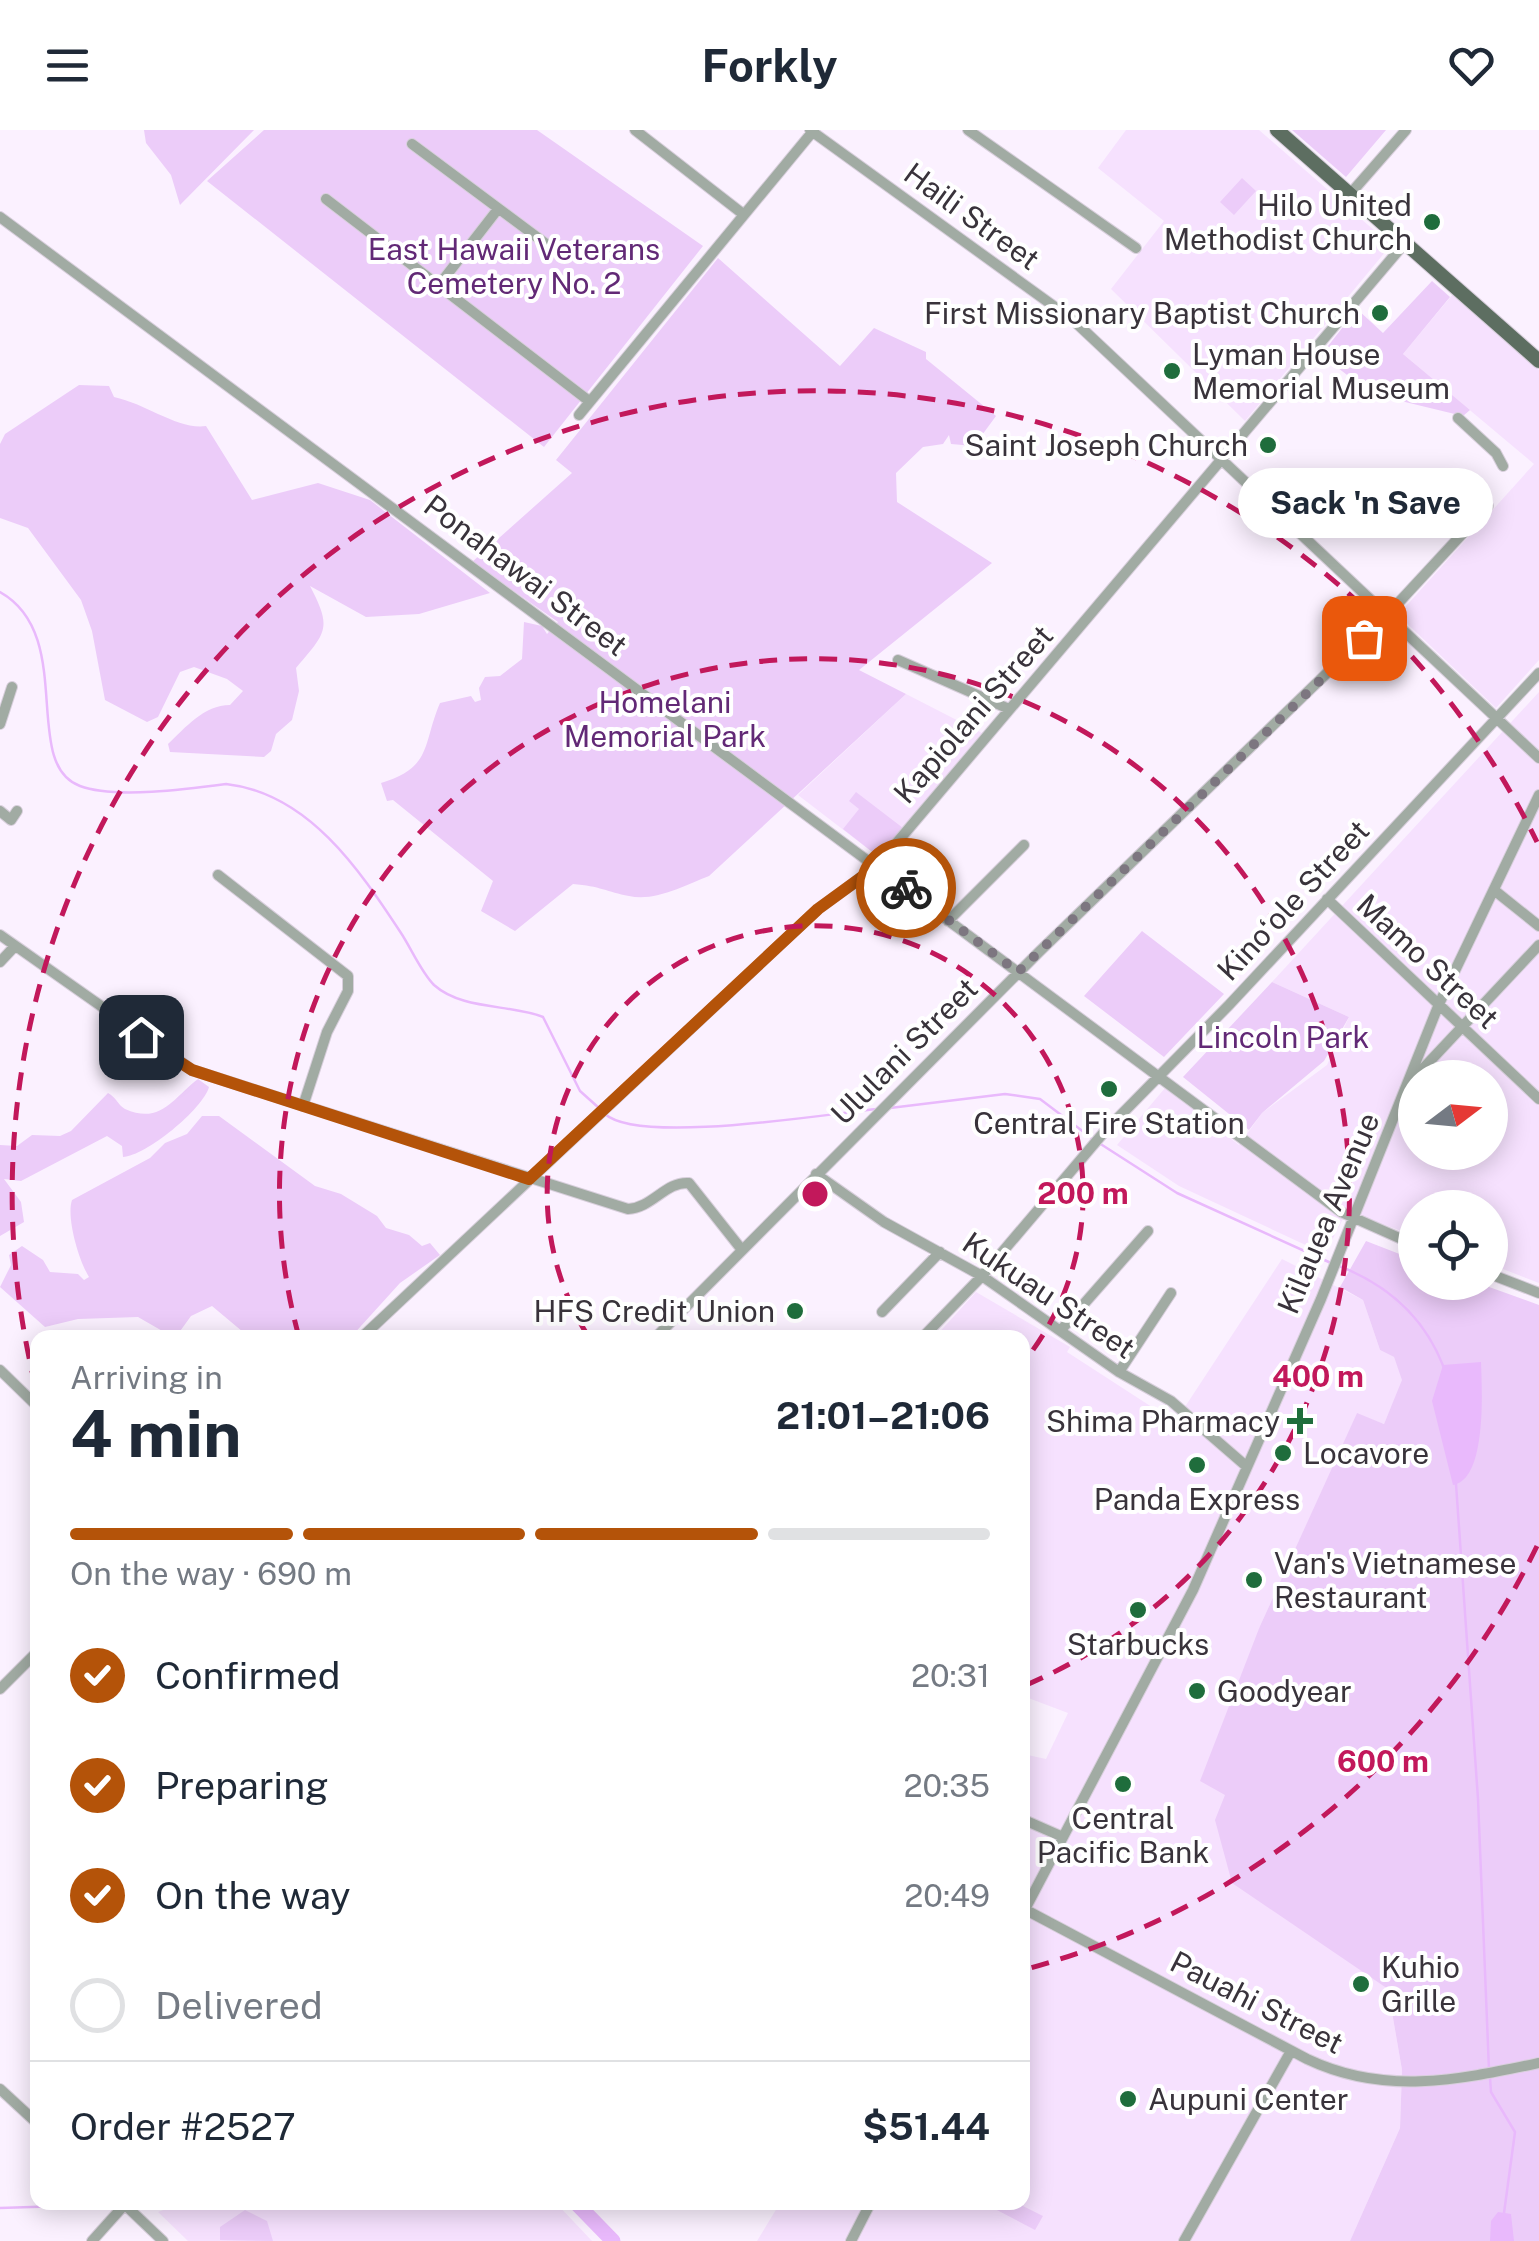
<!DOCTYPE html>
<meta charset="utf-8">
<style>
:root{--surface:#fff;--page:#f2f2f3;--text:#1f2937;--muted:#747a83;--line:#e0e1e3;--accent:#b45309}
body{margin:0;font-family:"Public Sans",sans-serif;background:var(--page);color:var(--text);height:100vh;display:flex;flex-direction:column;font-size:38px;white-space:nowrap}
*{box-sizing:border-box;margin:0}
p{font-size:32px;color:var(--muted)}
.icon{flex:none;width:55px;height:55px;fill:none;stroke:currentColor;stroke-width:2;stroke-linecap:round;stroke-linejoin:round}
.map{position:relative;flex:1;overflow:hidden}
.sheet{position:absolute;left:30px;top:1200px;width:1000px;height:880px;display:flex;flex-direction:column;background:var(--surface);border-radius:20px;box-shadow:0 5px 25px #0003}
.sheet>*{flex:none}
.needle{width:65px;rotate:74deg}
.tools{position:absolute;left:1398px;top:930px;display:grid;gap:20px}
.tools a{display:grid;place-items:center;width:110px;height:110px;border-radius:50%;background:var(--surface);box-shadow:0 5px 25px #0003;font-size:50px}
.pin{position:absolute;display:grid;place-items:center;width:85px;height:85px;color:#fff;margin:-42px;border-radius:20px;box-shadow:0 5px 15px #0006}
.courier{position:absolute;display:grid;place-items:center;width:100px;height:100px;margin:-50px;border:8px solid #b45309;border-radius:50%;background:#fff;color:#222;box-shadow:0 2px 12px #0007}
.bubble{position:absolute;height:70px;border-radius:35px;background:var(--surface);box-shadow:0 5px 25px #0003;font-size:32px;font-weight:700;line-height:70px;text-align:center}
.headline em{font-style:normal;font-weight:700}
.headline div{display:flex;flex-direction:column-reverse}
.headline{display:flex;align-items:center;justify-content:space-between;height:170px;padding:0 40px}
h1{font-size:65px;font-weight:700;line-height:75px}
.bar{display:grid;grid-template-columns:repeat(4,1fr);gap:15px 10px;align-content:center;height:120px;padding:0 40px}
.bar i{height:12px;border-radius:8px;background:var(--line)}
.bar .current{background:var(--accent)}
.bar p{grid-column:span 4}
.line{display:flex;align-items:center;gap:25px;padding:0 40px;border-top:2px solid var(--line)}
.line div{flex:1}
ol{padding:0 40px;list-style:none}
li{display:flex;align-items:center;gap:30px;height:110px}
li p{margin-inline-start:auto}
li .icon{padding:10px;border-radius:50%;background:var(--accent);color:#fff;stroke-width:4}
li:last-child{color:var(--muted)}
li i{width:55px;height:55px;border:5px solid var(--line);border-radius:50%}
header{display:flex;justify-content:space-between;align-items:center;height:130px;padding:0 40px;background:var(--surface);font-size:45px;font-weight:700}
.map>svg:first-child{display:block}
.built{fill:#f6e1fe;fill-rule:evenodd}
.green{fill:#ecccf9}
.water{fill:#e9b9fc}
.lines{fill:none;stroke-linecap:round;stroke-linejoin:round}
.stream{stroke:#e9b9fc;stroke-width:2.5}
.river{stroke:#e9b9fc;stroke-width:15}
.minor-casing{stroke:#d8cfdc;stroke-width:12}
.major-casing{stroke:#d8cfdc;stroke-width:16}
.minor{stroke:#a1aba3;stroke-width:10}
.major{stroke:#5d6e61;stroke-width:14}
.done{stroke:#7d7680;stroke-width:10;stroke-dasharray:0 18}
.route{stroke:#b45309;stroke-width:12}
.ring{fill:none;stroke:#c2185b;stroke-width:5;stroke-dasharray:18 12}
.poi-dot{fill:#1f6d3c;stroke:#fff;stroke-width:4}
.labels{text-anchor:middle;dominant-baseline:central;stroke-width:8;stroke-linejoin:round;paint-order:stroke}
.poi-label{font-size:30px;fill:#39333b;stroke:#fff;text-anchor:start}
.street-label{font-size:30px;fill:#39333b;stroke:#fff}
.park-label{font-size:30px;fill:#622976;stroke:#fff}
.centre{fill:#c2185b;stroke:#fff;stroke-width:5}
.ring-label{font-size:30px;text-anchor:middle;font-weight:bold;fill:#c2185b;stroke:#fff;stroke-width:8;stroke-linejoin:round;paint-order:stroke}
</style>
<header><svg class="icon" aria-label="menu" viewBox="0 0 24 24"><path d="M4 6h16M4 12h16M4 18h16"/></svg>Forkly<svg class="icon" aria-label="heart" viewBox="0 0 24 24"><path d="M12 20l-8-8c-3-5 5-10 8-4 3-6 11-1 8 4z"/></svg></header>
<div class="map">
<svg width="1539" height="2111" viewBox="0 0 1539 2111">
<rect width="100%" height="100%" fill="#fbf1ff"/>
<path class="built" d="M1126,0H1259L1391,115L1245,291L1111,159L1164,91L1098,38Z
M1453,164L1539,240V530L1496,578L1398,485L1534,334L1403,224Z
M1539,562V1153L1490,1134V1078H1415V1106L1347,1081L1325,1124L1179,1056L1117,1015L1165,958L1239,1015L1262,983L1327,935L1349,887L1272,852ZM1415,948H1490V1022H1415Z
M906,564L982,603L880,728L798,665Z
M1282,1129L1363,1170L1380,1220L1394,1227L1403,1250L1384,1294L1357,1284L1260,1496L1225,1665L1371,1846L1388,1859L1402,1940L1400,1998L1350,2111H757L780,2073L1022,2072L1023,1624L1046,1629L1068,1583L1023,1566L1022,1208L935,1207L976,1162L1070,1217L1067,1222L1175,1292Z
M184,2072L556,2073L592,2111H188L158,2082Z"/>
<path class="green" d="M144,0H254L180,75L171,45L146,13Z
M264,0H537L703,116L544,317L207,51Z
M1292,0H1386L1346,47Z
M1242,48L1256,61L1234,85L1220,72Z
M718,128L840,236L874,198L926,222V229L996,286L974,316L951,314L949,305L943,314L923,317L896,343L897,372L992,433L859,540L906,564L709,746C686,755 655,772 629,766C607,762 600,756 573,754L515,801L481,781L493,751L393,670L387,671L381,653C433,637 422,615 440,573L471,566L475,572L481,570L479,558L485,547L500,546L522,529L524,492L542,496L547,504L558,492L472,432L572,343L556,330Z
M1432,151L1450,167L1403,224L1470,280L1463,286L1372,264L1321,225L1357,179L1383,203Z
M79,255L109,256L114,267C147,274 178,300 206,296L252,370L318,353L370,370L490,463L419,484L366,487L310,456C332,498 327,502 296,538L299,561L292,590L276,604L271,621L264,627L170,622L168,614C185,598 204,575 230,575L243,561L227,549L194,537L180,542L158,587L147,592L105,570L92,501L81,470L28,398L0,388V314L5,304Z
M856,662L903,698L880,728L843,699L859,679L849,671Z
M1142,801L1224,864L1164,927L1084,866Z
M1272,852L1349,887L1324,931L1262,983L1249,1000L1183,947Z
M198,949L209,957C203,979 146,1026 123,1027L122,1016L107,1006L21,1051L4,1049L21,1072L24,1092L0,1106V1015L17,1016L32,1005L60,1006L71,1001L108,963C116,967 118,975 125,979C161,995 173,968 198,949Z
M202,986H219L315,1056L341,1064L377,1086L386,1098L409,1105L422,1116L430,1113L440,1125L400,1153L351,1207H249L212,1176L191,1186L178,1204L171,1206L138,1187L78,1189L45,1197L0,1157L11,1135L9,1125L22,1116L43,1130L50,1142L78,1144L84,1150L89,1147C79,1131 66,1087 72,1070L150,1028L165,1013L187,1004Z
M1366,1111L1415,1130V1152L1478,1153L1539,1175V2111H1350L1400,1998L1402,1940L1388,1859L1232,1753L1215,1690L1225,1665L1200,1651L1260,1496L1357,1283L1384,1294L1402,1250L1394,1227L1380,1220L1363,1170L1340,1157Z
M995,2073H1017L1043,2086L1035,2100L993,2078Z
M245,2080L267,2091L273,2111L220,2110V2097Z"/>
<path class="water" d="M1481,1232C1482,1260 1487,1350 1453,1355L1432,1271L1443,1235Z
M1498,2082L1511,2084L1514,2111H1490L1491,2091Z"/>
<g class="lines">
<path class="stream" d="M1334,178L1337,181
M0,462C77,505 20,634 80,656C114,669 189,659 226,654C308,663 359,739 401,803C411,818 421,842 434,855C462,880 509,874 543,887L580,961L599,978
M890,978L1005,964L1040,969L1093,1009
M605,984C639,1015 826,984 877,979
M1099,1013L1177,1063L1331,1133
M1339,1136C1388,1155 1425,1188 1444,1238
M1456,1354L1478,1669L1489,1940
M1490,1948L1491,1962L1515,2002L1504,2083
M0,2078L94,2075"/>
<path class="river" d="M575,2072L613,2111"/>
<defs>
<path id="minor" d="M635,0L743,84
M810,0L1073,190L1539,628
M968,0L1136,118
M412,14L565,128
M1351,63L1406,0
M326,69L589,271
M0,87L1341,1082L1415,1115
M439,155L498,79
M579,285L814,0
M1458,288L1496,323L1503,336
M898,530L1009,579
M0,594L12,557
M0,681L11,690L17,681
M218,745L348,846V861L327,902L303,976
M1494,760L1539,796
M1327,769L1539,969
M948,791L1024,715
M0,805L192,940L628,1079C652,1078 666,1051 689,1053L742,1120
M0,832L15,816
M1416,946L1539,815
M816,1044L884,1092L982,1146L1119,1242L1171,1271L1246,1336
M1490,1144L1539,1163
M882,1182L940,1122
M1061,1200L1148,1101
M361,1208L818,779L877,736L1404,114
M655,1208L1039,822L1389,483L1488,376
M922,1208L982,1146L1105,1001L1229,875L1539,543
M0,1240L38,1277
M1119,1242L1171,1163
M0,1559L38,1521
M1022,1689L1063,1707
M1026,1780L1307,1929C1385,1966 1458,1950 1539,1933
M1022,1785L1193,1460L1321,1169L1439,874L1539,665
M0,1959L38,1994
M122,2072L163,2111
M92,2111L127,2072
M851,2111L871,2072
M1184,2111L1291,1921"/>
<path id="major" d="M1277,0L1539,231"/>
</defs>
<use href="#minor" class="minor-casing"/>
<use href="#major" class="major-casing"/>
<use href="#minor" class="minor"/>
<use href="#major" class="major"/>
</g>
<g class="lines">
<path class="done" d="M906,758L1018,842L1364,508"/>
<path class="route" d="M141,907L192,940L529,1049L818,779L877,736L906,758"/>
</g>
<g class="ring">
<path d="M588 1206A268 268 0 1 1 1023 1233"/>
<path d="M299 1207A535 535 0 1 1 1024 1556"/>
<path d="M1537 1416A803 803 0 0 1 1023 1840M36 1258A803 803 0 0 1 1537 712"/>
</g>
<g class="poi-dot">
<circle cx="1432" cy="92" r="10"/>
<circle cx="1380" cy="183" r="10"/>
<circle cx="1172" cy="241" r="10"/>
<circle cx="1268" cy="315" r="10"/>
<circle cx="1109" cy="959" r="10"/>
<circle cx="795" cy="1181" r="10"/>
<path d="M1295 1276h10v10h10v10h-10v10h-10v-10h-10v-10h10z"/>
<circle cx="1283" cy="1323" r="10"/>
<circle cx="1197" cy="1335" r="10"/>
<circle cx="1254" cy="1450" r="10"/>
<circle cx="1138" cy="1480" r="10"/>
<circle cx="1197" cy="1561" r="10"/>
<circle cx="1123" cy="1654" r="10"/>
<circle cx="1361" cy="1854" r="10"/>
<circle cx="1128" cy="1969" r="10"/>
</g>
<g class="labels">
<g class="poi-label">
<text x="1412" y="75" text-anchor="end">Hilo United<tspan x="1412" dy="34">Methodist Church</tspan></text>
<text x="1360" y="183" text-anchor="end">First Missionary Baptist Church</text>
<text x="1192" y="224">Lyman House<tspan x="1192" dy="34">Memorial Museum</tspan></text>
<text x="1248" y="315" text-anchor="end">Saint Joseph Church</text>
<text x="1109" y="993" text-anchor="middle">Central Fire Station</text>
<text x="775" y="1181" text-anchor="end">HFS Credit Union</text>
<text x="1280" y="1291" text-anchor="end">Shima Pharmacy</text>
<text x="1303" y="1323">Locavore</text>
<text x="1197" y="1369" text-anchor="middle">Panda Express</text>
<text x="1274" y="1433">Van's Vietnamese<tspan x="1274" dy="34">Restaurant</tspan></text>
<text x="1138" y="1514" text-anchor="middle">Starbucks</text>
<text x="1217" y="1561">Goodyear</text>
<text x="1123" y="1688" text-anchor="middle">Central<tspan x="1123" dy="34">Pacific Bank</tspan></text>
<text x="1381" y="1837">Kuhio<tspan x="1381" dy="34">Grille</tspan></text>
<text x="1148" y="1969">Aupuni Center</text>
</g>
<g class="street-label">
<text transform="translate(972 86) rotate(36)">Haili Street</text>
<text transform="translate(526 445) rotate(37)">Ponahawai Street</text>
<text transform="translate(973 584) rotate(-49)">Kapiolani Street</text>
<text transform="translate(1293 770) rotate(-47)">Kinoʻole Street</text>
<text transform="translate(1428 831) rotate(43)">Mamo Street</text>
<text transform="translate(904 921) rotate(-45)">Ululani Street</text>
<text transform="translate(1328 1083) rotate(-67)">Kilauea Avenue</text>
<text transform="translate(1049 1165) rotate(34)">Kukuau Street</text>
<text transform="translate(1257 1872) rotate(27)">Pauahi Street</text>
</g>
<g class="park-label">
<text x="514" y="119">East Hawaii Veterans<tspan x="514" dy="34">Cemetery No. 2</tspan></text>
<text x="665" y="572">Homelani<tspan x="665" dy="34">Memorial Park</tspan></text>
<text x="1283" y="907">Lincoln Park</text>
</g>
</g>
<circle cx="815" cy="1064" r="15" class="centre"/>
<g class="ring-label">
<text x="1083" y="1074">200 m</text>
<text x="1318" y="1257">400 m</text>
<text x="1383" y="1642">600 m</text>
</g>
</svg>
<div class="tools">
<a><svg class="needle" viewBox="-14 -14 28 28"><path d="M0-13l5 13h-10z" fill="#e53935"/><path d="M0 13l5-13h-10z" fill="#747a83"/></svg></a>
<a><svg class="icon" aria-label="locate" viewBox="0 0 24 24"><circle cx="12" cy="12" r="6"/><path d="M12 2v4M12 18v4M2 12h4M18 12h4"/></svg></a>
</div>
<div class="pin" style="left:1364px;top:508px;background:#ea580c"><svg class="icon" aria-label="bag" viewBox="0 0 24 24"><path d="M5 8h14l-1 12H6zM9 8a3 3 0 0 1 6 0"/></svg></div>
<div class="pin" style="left:141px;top:907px;background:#1f2937"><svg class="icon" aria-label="home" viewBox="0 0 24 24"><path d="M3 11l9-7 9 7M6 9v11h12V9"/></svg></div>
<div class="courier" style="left:906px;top:758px"><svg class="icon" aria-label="bike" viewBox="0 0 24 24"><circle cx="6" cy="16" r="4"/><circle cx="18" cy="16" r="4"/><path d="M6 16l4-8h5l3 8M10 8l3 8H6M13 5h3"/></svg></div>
<div class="bubble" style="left:1238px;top:338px;width:255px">Sack 'n Save</div>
<section class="sheet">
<div class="headline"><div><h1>4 min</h1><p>Arriving in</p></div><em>21:01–21:06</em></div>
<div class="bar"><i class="current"></i><i class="current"></i><i class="current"></i><i></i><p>On the way · 690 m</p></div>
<ol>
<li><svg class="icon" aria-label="check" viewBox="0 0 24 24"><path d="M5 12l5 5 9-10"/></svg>Confirmed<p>20:31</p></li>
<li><svg class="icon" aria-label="check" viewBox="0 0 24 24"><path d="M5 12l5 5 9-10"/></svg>Preparing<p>20:35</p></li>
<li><svg class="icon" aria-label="check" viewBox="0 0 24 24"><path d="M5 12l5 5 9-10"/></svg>On the way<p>20:49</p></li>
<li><i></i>Delivered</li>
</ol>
<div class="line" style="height:130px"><div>Order #2527</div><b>$51.44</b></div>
</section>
</div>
